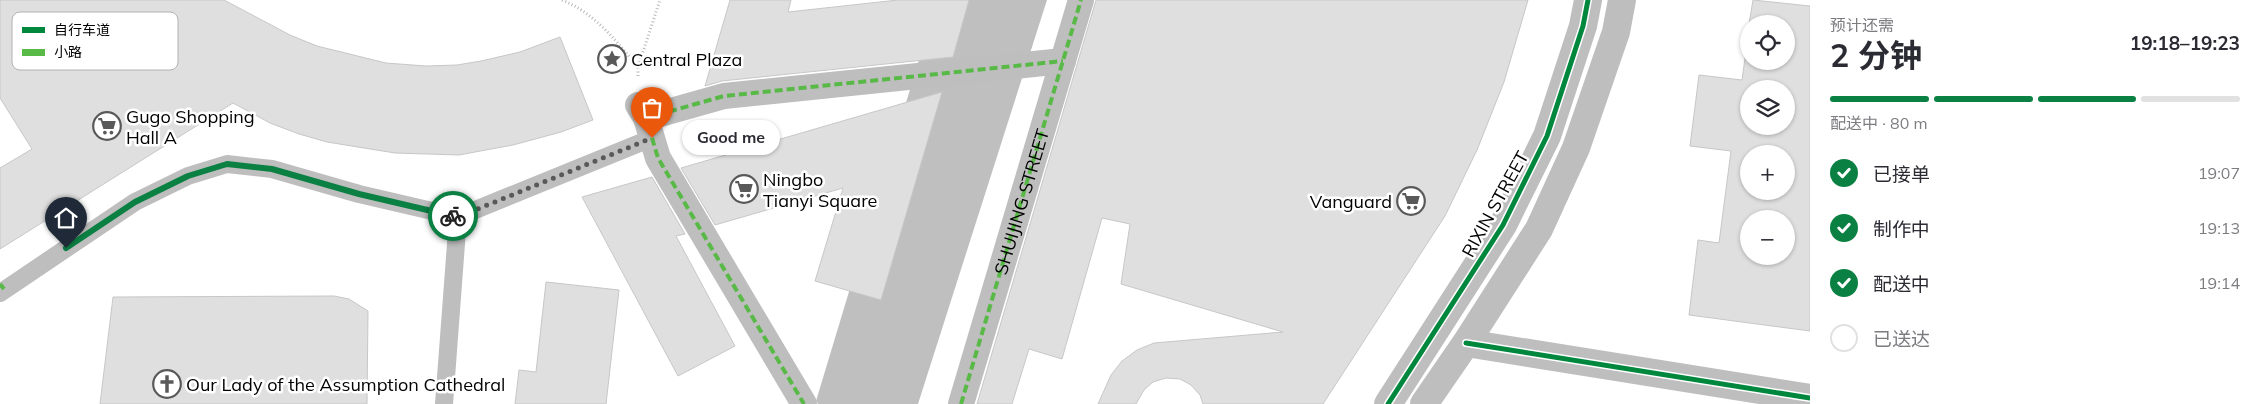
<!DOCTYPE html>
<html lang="zh">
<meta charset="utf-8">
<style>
:root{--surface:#fff;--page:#f2f2f3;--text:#2b2b33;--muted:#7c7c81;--line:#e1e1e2;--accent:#0b8043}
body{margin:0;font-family:Mulish,"Noto Sans SC",sans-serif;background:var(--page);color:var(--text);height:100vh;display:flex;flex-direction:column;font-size:19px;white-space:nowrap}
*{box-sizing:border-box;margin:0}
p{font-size:16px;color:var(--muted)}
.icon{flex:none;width:28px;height:28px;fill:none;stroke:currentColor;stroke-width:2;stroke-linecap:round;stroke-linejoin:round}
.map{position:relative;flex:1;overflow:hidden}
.sheet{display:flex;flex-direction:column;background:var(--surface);width:450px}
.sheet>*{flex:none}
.tools{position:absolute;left:1740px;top:15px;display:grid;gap:10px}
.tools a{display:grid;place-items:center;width:55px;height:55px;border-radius:50%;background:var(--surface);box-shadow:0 1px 4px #0004;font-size:25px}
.pin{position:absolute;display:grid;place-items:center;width:42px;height:42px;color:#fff;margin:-51px -21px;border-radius:50% 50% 50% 0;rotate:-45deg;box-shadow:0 0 5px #0007}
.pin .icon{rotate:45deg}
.courier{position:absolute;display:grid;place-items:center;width:50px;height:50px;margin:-25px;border:4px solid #0b8043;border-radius:50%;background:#fff;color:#222;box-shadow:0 1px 6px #0007}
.bubble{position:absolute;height:35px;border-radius:18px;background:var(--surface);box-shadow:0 1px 4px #0004;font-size:16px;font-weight:700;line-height:35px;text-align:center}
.overview em{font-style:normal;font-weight:700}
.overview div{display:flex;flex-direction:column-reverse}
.overview{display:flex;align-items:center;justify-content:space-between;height:85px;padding:0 20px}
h1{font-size:32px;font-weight:700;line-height:38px}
.bar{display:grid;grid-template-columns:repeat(4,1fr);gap:8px 5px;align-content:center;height:60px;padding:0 20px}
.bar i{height:6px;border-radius:4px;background:var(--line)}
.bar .current{background:var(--accent)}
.bar p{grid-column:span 4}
ol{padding:0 20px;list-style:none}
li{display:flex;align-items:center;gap:15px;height:55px}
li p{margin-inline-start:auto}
li .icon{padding:5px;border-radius:50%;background:var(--accent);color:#fff;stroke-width:4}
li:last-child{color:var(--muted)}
li i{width:28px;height:28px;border:2px solid var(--line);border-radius:50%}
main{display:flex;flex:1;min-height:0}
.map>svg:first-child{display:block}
.water{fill:#bfbfbf}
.building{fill:#dfdfdf;stroke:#c7c7c7;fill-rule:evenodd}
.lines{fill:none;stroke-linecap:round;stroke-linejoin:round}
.path{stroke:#b9b9b9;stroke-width:3;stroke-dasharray:1 2.5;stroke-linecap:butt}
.service{stroke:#bebebe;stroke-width:18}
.pedestrian{stroke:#bebebe;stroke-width:26}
.tertiary{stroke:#bebebe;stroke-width:28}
.quiet{stroke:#58b947;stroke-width:4;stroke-dasharray:8 4;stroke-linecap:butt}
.cycleway-casing{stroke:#fff;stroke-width:8}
.cycleway{stroke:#00873e;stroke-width:5}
.done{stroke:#595959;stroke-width:5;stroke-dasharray:0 9}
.route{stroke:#0b8043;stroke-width:6}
.labels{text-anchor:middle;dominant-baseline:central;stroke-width:5;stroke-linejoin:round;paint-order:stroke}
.poi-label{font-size:18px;fill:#000;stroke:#fff;text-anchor:start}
.street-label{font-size:18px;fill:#000;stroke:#fff}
.key{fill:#fff;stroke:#b2b2b2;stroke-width:1}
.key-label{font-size:14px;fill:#000}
</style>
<main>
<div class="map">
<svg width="1810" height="404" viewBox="0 0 1810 404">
<rect width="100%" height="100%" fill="#fff"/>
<path class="water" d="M937,0H1047L918,404H818L816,401Z"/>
<path class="building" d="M0,0H224L290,35L317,46L386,63L426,66L457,65L481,61L520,52L560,37L593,120L561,132L513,145L459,155L395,153L327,142L299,134L270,123L233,103L0,249V168L32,149L0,98Z
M730,0H791L788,12L898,0H969L953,57L722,81L705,86Z
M1096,0H1528L1504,82L1477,150L1445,216L1323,404H1203L1200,395L1191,385L1180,379L1166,378L1153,382L1144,390L1136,404H1098L1111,375L1122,361L1137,350L1154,343L1283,332L1121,284L1130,224L1102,218L1062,359L1029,349L1012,404H977Z
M1753,0L1810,6V331L1689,315L1698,240L1719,243L1731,151L1690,146L1699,75L1742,80L1749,29V61H1786V24H1749ZM1749,89H1786V126H1749ZM1749,154H1786V191H1749ZM1749,219H1786V256H1749Z
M942,92L881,300L815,281L843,188L715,225L681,168Z
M652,177L685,234L676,236L735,346L678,376L582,197Z
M546,282L619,290L606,404H515L519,370L536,372Z
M334,296L349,299L368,311L367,404H100L113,297Z"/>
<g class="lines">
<path class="path" d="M562,0C595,13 616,41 638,67
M638,76V67L660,0"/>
<path class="service" d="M458,217L652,138
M0,293L135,202L188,176L227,164L272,169L359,194L458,217L444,404"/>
<g class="pedestrian">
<path d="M638,105L646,118L658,158L804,404"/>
<path d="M646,118L724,96L1063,61"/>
<path id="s1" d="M961,404L1081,0"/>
</g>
<path class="tertiary" d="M1466,343L1810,398
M1388,404L1503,225L1547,136L1583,26L1588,0
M1424,404L1466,343L1539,229L1576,148L1616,32L1622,0"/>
<path class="quiet" d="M638,105L646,118L658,158L804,404
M646,118L724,96L1063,61
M0,284L4,289
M961,404L1081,0"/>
<defs>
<path id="cycleway" d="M1466,343L1810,398
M1388,404L1503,225L1547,136L1583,26L1588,0"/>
</defs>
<use href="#cycleway" class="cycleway-casing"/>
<use href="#cycleway" class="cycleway"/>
</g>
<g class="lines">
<path class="done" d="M453,216L458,217L652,138"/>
<path class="route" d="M66,248L135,202L188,176L227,164L272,169L359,194L453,216"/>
</g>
<defs>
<symbol id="sight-ring" viewBox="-11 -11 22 22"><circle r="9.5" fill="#fff" stroke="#595959" stroke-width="1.5"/><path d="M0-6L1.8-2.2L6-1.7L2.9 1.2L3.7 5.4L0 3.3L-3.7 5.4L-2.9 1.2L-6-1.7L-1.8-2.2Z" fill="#595959"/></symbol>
<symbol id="supermarket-ring" viewBox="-11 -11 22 22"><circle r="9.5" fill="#fff" stroke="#595959" stroke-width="1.5"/><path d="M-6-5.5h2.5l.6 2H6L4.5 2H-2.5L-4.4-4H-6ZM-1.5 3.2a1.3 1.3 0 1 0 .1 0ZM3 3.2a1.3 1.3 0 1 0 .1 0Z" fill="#595959"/></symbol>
<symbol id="church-ring" viewBox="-11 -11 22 22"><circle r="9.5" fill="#fff" stroke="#595959" stroke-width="1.5"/><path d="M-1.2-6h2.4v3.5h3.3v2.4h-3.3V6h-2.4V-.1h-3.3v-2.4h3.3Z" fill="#595959"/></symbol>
</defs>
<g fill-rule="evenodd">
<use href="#sight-ring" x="596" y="43" width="32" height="32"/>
<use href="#supermarket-ring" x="91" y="110" width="32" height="32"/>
<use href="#supermarket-ring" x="728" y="173" width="32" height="32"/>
<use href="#supermarket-ring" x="1395" y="185" width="32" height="32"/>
<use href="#church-ring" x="151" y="368" width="32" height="32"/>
</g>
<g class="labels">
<g class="poi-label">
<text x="631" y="59">Central Plaza</text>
<text x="126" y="116">Gugo Shopping<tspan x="126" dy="21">Hall A</tspan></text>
<text x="763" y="179">Ningbo<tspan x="763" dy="21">Tianyi Square</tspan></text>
<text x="1392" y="201" text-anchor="end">Vanguard</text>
<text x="186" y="384">Our Lady of the Assumption Cathedral</text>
</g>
<g class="street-label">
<text stroke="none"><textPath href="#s1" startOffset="211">SHUIJING STREET</textPath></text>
<text transform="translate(1495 204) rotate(-61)">RIXIN STREET</text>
</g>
</g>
<rect x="12" y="12" width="166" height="58" rx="8" class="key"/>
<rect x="22" y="27" width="23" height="6" fill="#00873e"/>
<rect x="22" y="49" width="23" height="7" fill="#58b947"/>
<g class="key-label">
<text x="54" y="35">自行车道</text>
<text x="54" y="57">小路</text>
</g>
</svg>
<div class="tools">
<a><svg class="icon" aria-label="locate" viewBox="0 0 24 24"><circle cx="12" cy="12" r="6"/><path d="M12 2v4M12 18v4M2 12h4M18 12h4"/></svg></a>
<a><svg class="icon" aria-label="layers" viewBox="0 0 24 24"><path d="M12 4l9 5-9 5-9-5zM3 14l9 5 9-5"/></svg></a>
<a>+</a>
<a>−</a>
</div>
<div class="pin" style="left:652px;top:138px;background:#ea580c"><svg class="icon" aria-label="bag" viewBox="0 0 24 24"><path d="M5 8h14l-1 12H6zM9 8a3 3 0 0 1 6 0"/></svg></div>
<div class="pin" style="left:66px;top:248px;background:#1f2937"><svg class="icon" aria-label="home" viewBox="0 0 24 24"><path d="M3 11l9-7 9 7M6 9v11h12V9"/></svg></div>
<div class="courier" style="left:453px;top:216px"><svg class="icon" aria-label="bike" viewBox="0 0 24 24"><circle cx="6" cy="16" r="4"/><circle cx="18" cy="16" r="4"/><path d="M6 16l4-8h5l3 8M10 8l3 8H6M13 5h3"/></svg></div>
<div class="bubble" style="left:682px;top:120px;width:98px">Good me</div>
</div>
<section class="sheet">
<div class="overview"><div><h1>2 分钟</h1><p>预计还需</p></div><em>19:18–19:23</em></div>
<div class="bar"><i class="current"></i><i class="current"></i><i class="current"></i><i></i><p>配送中 · 80 m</p></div>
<ol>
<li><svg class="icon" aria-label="check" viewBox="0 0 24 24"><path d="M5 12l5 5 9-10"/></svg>已接单<p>19:07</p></li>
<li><svg class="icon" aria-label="check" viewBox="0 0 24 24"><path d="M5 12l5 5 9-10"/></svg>制作中<p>19:13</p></li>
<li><svg class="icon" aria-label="check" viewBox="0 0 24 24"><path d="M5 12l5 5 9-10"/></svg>配送中<p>19:14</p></li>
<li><i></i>已送达</li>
</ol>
</section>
</main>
